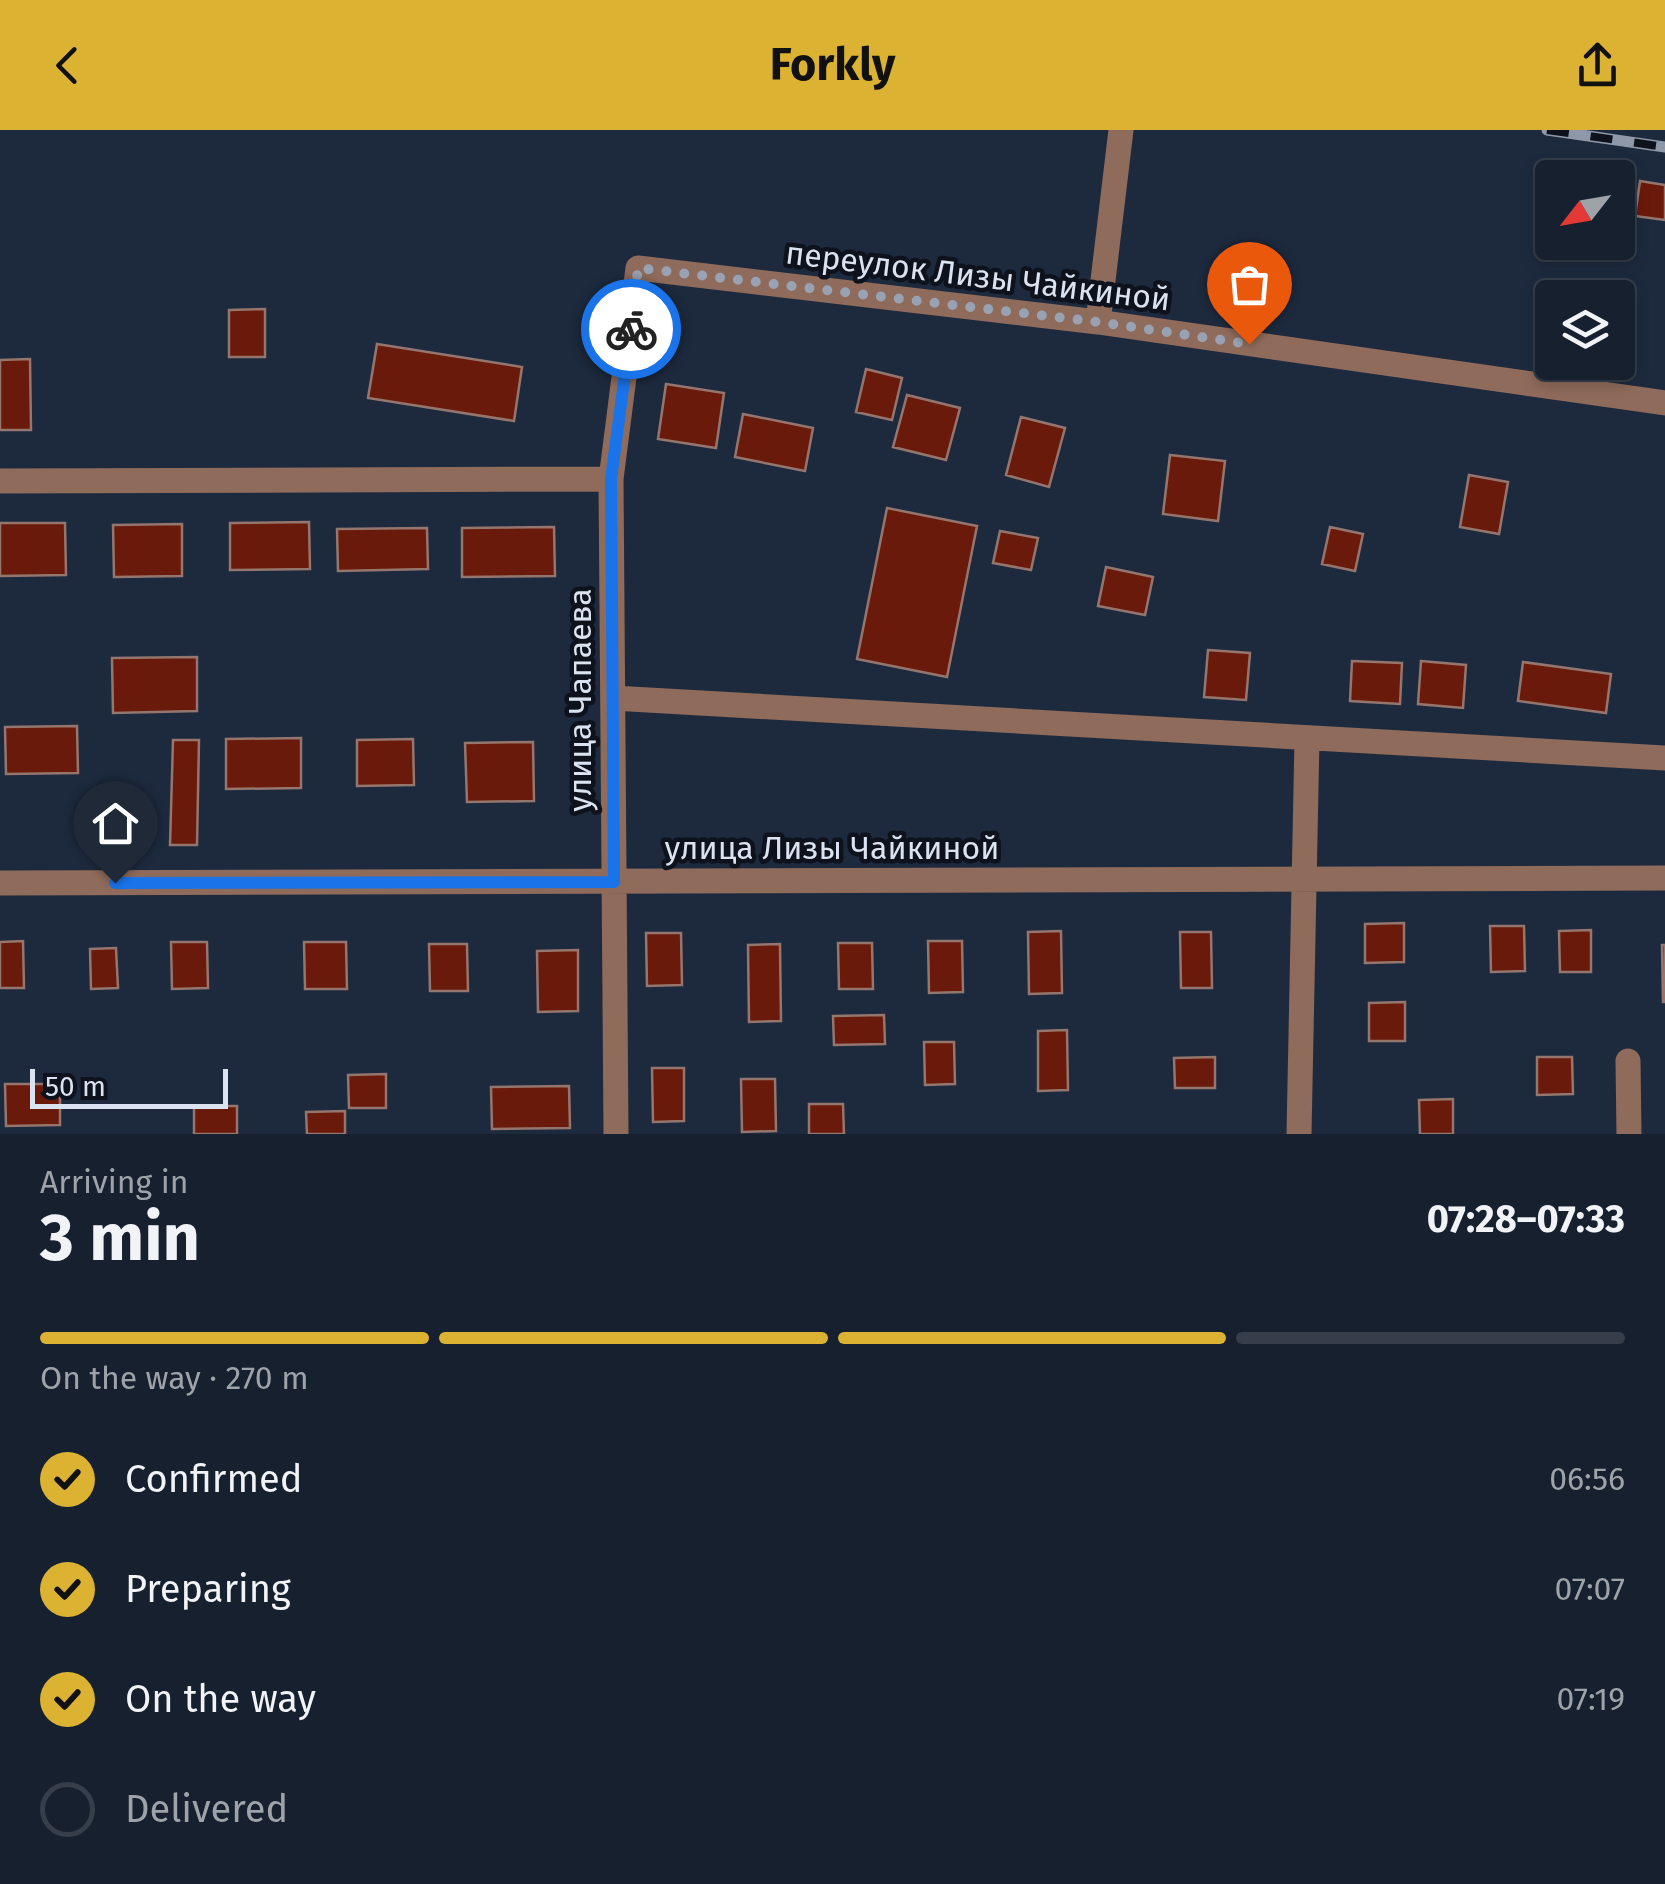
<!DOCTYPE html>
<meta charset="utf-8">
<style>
:root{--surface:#16202e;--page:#232d3a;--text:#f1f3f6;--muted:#9ea3aa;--line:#353e4a;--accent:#dcb233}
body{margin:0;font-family:"Fira Sans",sans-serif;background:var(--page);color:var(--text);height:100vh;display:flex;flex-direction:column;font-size:38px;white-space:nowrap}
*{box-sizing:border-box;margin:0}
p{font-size:32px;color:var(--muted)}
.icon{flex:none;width:55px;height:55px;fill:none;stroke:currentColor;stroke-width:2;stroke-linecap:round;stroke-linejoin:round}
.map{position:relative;height:1004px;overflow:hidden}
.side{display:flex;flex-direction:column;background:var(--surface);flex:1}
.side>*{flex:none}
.needle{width:65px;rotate:239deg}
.tools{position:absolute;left:1535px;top:30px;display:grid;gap:20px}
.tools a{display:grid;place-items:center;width:100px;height:100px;border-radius:10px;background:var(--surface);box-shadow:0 5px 15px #0003,0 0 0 2px var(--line);font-size:50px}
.scale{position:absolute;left:30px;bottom:25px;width:198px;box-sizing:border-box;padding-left:10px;border:5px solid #dbe3f1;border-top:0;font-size:28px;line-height:35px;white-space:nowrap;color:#dbe3f1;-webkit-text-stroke:8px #0d121c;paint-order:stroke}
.pin{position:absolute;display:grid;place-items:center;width:85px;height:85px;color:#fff;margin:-102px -42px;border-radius:50% 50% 50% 0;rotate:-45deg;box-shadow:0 0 10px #0007}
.pin .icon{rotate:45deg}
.courier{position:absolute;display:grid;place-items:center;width:100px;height:100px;margin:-50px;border:8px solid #1a73e8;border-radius:50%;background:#fff;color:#222;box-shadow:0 2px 12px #0007}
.headline em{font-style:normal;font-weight:700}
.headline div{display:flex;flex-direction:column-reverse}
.headline{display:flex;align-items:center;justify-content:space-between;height:170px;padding:0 40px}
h1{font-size:65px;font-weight:700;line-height:75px}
.bar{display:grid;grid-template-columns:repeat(4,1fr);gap:15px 10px;align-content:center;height:120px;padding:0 40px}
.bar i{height:12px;border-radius:8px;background:var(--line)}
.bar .on{background:var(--accent)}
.bar p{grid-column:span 4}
ol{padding:0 40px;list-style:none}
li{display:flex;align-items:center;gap:30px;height:110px}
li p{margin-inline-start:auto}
li .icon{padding:10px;border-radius:50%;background:var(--accent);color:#111;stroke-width:4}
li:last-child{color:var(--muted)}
li i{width:55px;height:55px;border:5px solid var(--line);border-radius:50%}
header{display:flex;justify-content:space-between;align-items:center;height:130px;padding:0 40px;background:var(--accent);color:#111;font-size:45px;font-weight:700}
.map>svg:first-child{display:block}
.building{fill:#6a1a0a;stroke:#95766e;stroke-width:2.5}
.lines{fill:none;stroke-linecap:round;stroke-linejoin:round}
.minor{stroke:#8f6b5b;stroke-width:25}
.rail-casing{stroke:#8e98a8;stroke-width:11}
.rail{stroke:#0d121c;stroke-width:8;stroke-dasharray:22;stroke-linecap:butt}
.done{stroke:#98a2b2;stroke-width:10;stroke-dasharray:0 18}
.route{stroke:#1a73e8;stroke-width:12}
.labels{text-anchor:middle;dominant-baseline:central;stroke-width:9;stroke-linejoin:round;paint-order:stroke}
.street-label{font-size:32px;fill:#dbe3f1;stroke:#0d121c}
</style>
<header><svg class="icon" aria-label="back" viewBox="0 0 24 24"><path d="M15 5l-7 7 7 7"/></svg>Forkly<svg class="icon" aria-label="share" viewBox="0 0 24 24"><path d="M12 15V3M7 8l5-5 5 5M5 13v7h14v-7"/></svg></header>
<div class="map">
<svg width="1665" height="1004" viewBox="0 0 1665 1004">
<rect width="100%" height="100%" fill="#1d2a3e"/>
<path class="building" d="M1640,51L1665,55V90L1635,86Z
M265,179V227H229V180Z
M377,214L522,237L514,291L368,268Z
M30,229L31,300H0V230Z
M866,239L902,248L892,290L856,282Z
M666,254L724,263L716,318L658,309Z
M907,265L960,278L946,330L893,317Z
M743,284L813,298L805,341L735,327Z
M1021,287L1065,298L1049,357L1006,345Z
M1170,325L1225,331L1218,391L1163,384Z
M1469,345L1508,352L1499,404L1460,397Z
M887,378L977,396L947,547L857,529Z
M309,392L310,439L230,440V393Z
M0,393H65L66,445L0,446Z
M182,394V446L114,447L113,395Z
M554,397L555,446L462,447V398Z
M1330,397L1363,404L1355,441L1322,434Z
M427,398L428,439L338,441L337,399Z
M1000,401L1038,408L1031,440L993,433Z
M1106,437L1153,447L1145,485L1098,476Z
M1208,520L1250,523L1246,570L1204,567Z
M197,527V581L113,583L112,528Z
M1352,531L1402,533L1400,574L1350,571Z
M1421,531L1466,535L1463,578L1418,574Z
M1523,532L1611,544L1606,583L1518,571Z
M77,596L78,643L6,644L5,597Z
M301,608V658L226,659V609Z
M413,609L414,655L357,656V610Z
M173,610H199L197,715H170Z
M533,612L534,671L467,672L465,613Z
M1404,793V832L1365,833V794Z
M1490,796H1524L1525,841L1491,842Z
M1591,800V842H1560L1559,801Z
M1061,801L1062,863L1029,864L1028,802Z
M1180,802H1211L1212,858H1181Z
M646,803H681L682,855L647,856Z
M23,811L24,858H0V812Z
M928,811H962L963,862L929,863Z
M171,812H207L208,858L172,859Z
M304,812H346L347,859H305Z
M838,813H872L873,859H839Z
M429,814H467L468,861H430Z
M780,814L781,891L749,892L748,815Z
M1662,815H1665V872H1663Z
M116,818L118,858L91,859L90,819Z
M578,820V881L538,882L537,821Z
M1405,872V911H1369V873Z
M884,885L885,914L834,915L833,886Z
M1067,900L1068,960L1038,961V901Z
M924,912H954L955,954L925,955Z
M1215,927V958H1175L1174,928Z
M1537,927H1572L1573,964L1537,965Z
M652,938H684V991L653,992Z
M386,944V978H349L348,945Z
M741,949H775L776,1001L742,1002Z
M5,954H60V995L6,996Z
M569,956L570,998L492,999L491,957Z
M1453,969V1004H1420L1419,970Z
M809,974H843L844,1004H809Z
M194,976H237V1004H194Z
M345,981V1004H307L306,982Z"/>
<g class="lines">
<path class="minor" d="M1098,192L1121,0
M0,351L611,349
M613,568L1665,628
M0,753L1665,748
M1628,931L1629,1004
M616,1004L611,349L638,138L1098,192L1665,273
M1299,1004L1307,608"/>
<defs>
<path id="rail" d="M1547,0L1665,17"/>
</defs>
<use href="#rail" class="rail-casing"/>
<use href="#rail" class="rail"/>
</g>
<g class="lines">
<path class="done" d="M631,199L638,138L1098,192L1249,214"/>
<path class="route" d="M115,753L614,752L611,349L631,199"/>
</g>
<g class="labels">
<g class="street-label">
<text transform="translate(978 146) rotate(7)">переулок Лизы Чайкиной</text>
<text transform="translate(580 570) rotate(-90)">улица Чапаева</text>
<text x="832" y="718">улица Лизы Чайкиной</text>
</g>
</g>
</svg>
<div class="tools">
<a><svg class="needle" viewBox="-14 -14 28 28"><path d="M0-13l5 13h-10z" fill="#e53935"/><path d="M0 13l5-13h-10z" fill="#9ea3aa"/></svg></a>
<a><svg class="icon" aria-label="layers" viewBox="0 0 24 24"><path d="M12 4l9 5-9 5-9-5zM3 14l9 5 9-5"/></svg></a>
</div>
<div class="scale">50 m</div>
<div class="pin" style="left:1249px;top:214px;background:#ea580c"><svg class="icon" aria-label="bag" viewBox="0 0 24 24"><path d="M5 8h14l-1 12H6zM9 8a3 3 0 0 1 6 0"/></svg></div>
<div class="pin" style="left:115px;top:753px;background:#1f2937"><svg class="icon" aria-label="home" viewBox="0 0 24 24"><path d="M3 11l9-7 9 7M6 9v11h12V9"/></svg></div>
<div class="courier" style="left:631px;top:199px"><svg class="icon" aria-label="bike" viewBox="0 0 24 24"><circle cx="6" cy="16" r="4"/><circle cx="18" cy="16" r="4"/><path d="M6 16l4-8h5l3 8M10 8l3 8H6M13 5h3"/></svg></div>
</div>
<section class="side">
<div class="headline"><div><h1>3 min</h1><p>Arriving in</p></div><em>07:28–07:33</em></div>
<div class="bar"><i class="on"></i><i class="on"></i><i class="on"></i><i></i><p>On the way · 270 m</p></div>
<ol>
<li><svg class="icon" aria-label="check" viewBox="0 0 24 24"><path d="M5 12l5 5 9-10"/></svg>Confirmed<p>06:56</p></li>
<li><svg class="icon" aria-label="check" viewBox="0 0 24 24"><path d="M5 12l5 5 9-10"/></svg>Preparing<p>07:07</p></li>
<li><svg class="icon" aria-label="check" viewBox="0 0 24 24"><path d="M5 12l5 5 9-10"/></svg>On the way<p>07:19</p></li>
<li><i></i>Delivered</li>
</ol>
</section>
